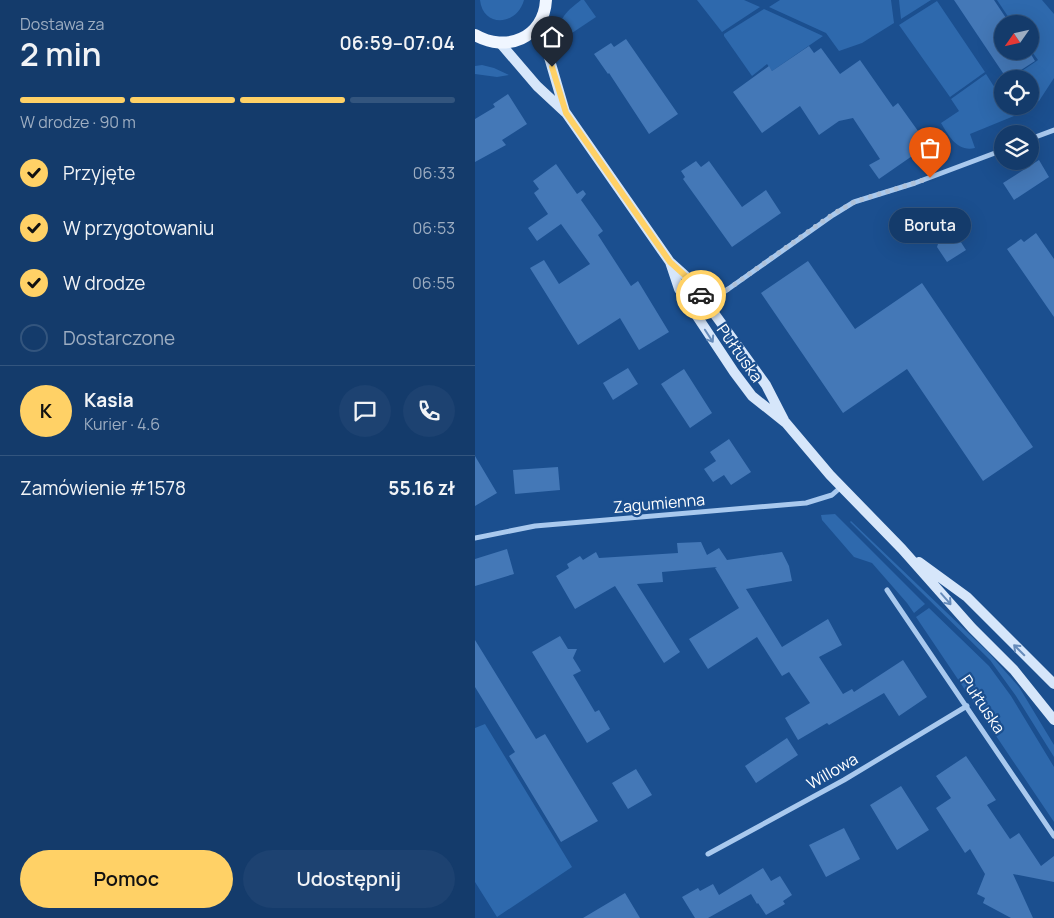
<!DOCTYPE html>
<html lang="pl">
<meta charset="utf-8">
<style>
:root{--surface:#143b6b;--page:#1d4271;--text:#f1f3f6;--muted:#9dadc1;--line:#33557e;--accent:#ffd166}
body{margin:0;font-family:Manrope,sans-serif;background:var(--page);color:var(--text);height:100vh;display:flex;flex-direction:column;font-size:19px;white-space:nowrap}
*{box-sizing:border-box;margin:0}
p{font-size:16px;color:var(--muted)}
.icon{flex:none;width:28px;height:28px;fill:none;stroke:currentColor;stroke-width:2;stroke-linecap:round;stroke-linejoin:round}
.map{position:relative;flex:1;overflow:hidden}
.sheet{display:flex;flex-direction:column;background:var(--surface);width:475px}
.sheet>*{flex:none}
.needle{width:32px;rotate:236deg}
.controls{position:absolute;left:519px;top:15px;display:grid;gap:10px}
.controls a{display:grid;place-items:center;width:45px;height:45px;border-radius:50%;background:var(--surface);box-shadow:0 5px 20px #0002,0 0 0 1px var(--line);font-size:25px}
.pin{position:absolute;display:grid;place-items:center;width:42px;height:42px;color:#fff;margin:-51px -21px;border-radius:50% 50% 50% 0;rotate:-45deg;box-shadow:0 0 5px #0007}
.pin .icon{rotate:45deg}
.courier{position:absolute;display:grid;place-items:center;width:50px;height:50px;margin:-25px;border:4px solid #ffd166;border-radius:50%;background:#fff;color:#222;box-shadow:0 1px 6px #0007}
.bubble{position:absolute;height:35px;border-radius:18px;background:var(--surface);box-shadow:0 5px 20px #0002,0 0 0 1px var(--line);font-size:16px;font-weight:600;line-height:35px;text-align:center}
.summary em{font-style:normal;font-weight:600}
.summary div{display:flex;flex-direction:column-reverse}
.summary{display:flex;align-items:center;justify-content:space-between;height:85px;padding:0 20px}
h1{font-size:32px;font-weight:600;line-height:38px}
.bar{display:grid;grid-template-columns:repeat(4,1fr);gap:8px 5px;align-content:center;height:60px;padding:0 20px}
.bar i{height:6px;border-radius:4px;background:var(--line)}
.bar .current{background:var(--accent)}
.bar p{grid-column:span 4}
.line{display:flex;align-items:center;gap:12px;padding:0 20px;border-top:1px solid var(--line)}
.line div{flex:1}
.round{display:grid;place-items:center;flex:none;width:52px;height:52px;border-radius:26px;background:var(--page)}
ol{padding:0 20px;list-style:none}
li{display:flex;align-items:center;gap:15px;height:55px}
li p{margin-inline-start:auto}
li .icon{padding:5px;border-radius:50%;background:var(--accent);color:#111;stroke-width:4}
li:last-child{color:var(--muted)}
li i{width:28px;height:28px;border:2px solid var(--line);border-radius:50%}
.button{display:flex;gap:10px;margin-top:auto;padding:10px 20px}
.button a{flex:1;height:58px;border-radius:30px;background:var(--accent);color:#111;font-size:20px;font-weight:600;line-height:58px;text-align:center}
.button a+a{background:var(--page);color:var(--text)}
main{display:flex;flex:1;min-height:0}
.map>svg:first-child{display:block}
.green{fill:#2e69ad}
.building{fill:#4478b7}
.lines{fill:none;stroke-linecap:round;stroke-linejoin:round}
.minor{stroke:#a9c9ee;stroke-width:5}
.secondary{stroke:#d6e6fa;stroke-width:10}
.primary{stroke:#f0f6ff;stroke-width:12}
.oneway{stroke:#668bba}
.done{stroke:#afc1d8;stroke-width:5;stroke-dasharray:0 9}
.route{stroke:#ffd166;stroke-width:6}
.labels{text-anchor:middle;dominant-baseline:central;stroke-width:4.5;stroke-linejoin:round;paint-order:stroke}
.street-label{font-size:16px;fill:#fff;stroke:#1b4f8f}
</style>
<main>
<section class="sheet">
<div class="summary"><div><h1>2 min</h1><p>Dostawa za</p></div><em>06:59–07:04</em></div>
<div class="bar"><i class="current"></i><i class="current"></i><i class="current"></i><i></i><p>W drodze · 90 m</p></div>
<ol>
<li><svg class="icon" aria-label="check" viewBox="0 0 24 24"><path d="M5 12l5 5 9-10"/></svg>Przyjęte<p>06:33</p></li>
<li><svg class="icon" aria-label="check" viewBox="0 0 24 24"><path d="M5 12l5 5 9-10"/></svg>W przygotowaniu<p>06:53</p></li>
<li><svg class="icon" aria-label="check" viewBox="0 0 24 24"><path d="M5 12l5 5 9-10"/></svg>W drodze<p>06:55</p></li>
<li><i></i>Dostarczone</li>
</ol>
<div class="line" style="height:90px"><b class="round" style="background:var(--accent);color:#111">K</b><div><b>Kasia</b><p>Kurier · 4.6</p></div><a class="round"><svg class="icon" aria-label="chat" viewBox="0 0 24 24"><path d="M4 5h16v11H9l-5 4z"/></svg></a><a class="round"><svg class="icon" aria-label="phone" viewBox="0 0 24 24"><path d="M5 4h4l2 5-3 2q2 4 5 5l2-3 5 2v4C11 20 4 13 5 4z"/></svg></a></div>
<div class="line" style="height:65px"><div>Zamówienie #1578</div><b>55.16 zł</b></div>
<div class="button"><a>Pomoc</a><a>Udostępnij</a></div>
</section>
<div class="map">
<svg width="579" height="918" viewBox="0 0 579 918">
<rect width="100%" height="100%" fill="#1b4f8f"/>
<path class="green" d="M5,0H49C42,26 8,28 5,0Z
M106,0H109L121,17L82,43C82,21 89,13 106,0Z
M222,0H269L285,7L247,32Z
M305,0H416L419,23L387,43L364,51L351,33L294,7Z
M424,0H456L426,19Z
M522,0H567L579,14V78L564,101L555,104V79H535L563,60L555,49V24H538Z
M462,1L510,72L475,97L424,25Z
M289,9L348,36L297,71L292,64L277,76L249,36V34Z
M7,65L19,68L34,75L22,77L0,74V66Z
M511,74L527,99L528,106H532L539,116L495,134L500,148C482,152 474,136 466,123L484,111L476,99Z
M360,514L450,604L439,613L432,603L397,563L379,557L347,520L346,515Z
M376,521L513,652L544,687L579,745V757L541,696L515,660L375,522Z
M454,608L514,666L536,696L579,767V822L441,617Z
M10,724L97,867L22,917L0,882V728Z"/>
<path class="building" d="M479,0H519L535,24H528V51H554L560,61L532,79Z
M151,39L203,114L174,134L134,73L133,74L119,54L136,43L139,47Z
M334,46L339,53L346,48L365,74L385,60L418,107L423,103L453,145L404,179L394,165L405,159L378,118L364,121L344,135L325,106L287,133L258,92L294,66L297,71Z
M33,94L52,124L27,140L31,145L0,162V119L20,107L18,104Z
M564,160L574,177L539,200L528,183Z
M221,161L226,167L234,161L267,207L291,190L306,213L257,247L208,179L210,177L206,171Z
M81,164L102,194L108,190L111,194L106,200L128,231L123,235L156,286L163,281L194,332L164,350L145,318L103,345L55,268L69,260L84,284L115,264L86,224L62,241L53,228L73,214L59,193L64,189L58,181Z
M466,219L476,235L480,233L491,250L472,262L462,247L463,244L452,227Z
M561,233L579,259V317L532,249L546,239L549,242Z
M333,261L380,329L447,283L558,447L508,481L432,369L368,413L286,293Z
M153,368L163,384L138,400L128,383Z
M209,369L237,413L215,428L186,384Z
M254,439L276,472L256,485L249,475L238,482L229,469L241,461L235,452Z
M0,456L22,493L0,506Z
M83,467L85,490L40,494L38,470Z
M226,542L232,555L244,548L252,560L307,552L314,566L317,581L271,589L307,647L353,619L367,645L344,657L368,694L377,689L379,692L428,660L452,697L424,716L409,693L354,725L352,723L323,740L310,718L335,703L314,672L307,676L282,637L233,669L214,639L264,608L240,568L242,567L187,572L188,582L162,584L205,652L189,663L140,586L100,609L81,576L94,568L92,564L105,556L108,560L121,552L124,558L203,553L202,543Z
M32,549L39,574L0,586V559Z
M85,636L93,649H102L98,658L106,671L98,675L120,712L124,710L135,729L112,743L57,652Z
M0,640L61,739L70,734L123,821L86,842L34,756L40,752L0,687Z
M312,738L323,755L281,783L270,766Z
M491,756L521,800L512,805L535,839L544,833L566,866L579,856V882L538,874L558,918H536L508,903L510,898L502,894L510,874L495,849L490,853L461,808L476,798L461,776Z
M161,769L177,795L153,809L137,783Z
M426,786L454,830L422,850L395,805Z
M369,828L385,859L351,877L334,845Z
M288,868L296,881L305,876L317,895L308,901L310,904L291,915L283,903L282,904L276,894L233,918H220L207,897L223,888L225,891L238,884L244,895Z
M150,893L165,918H108Z"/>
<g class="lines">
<path class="minor" d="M555,139L579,130
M232,304L358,215L379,202L440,183L528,150
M0,538L60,526L331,503L357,495L366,487
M412,590L579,836
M233,854L369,780L492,706"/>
<path class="secondary" d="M68,17L74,57L90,112
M26,44L62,86L91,113L195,262L215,280L283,374L291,385L309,420
M195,262L204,289L259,372L277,396L311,423L355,475L427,549L497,628L539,670L579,720
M444,562L492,597L579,684"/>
<path class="primary" d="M0,35C31,53 69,38 71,0"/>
</g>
<defs><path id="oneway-shaft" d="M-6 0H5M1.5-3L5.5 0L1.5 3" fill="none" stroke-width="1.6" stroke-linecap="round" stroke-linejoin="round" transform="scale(1.25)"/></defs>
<g class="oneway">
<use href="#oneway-shaft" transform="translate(234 336) rotate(57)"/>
<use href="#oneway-shaft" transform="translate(471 599) rotate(49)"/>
<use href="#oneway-shaft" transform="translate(544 650) rotate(-135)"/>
</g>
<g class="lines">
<path class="done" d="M226,295L232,304L358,214L379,202L455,178"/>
<path class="route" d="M77,67L91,113L195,262L215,280L226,295"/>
</g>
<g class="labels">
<g class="street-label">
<text transform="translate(265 353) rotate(55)">Pułtuska</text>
<text transform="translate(184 503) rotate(-5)">Zagumienna</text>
<text transform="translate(508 704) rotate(56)">Pułtuska</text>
<text transform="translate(357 771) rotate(-30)">Willowa</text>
</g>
</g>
</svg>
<div class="controls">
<a><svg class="needle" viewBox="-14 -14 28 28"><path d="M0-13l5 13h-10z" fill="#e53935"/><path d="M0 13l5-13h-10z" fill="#9dadc1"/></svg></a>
<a><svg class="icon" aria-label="locate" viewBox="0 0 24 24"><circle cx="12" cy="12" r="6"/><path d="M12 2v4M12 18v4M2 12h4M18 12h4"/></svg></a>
<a><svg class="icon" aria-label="layers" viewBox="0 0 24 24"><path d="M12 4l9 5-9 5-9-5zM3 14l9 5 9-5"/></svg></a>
</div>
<div class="pin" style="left:455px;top:178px;background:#ea580c"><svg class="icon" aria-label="bag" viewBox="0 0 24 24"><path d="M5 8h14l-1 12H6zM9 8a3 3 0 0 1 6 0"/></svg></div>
<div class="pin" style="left:77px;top:67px;background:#1f2937"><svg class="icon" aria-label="home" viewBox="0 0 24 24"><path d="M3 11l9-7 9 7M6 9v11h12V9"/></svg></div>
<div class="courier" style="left:226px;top:295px"><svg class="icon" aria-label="car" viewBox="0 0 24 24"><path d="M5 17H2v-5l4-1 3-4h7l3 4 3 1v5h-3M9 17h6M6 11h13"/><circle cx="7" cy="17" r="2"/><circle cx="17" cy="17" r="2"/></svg></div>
<div class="bubble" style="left:414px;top:208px;width:82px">Boruta</div>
</div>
</main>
